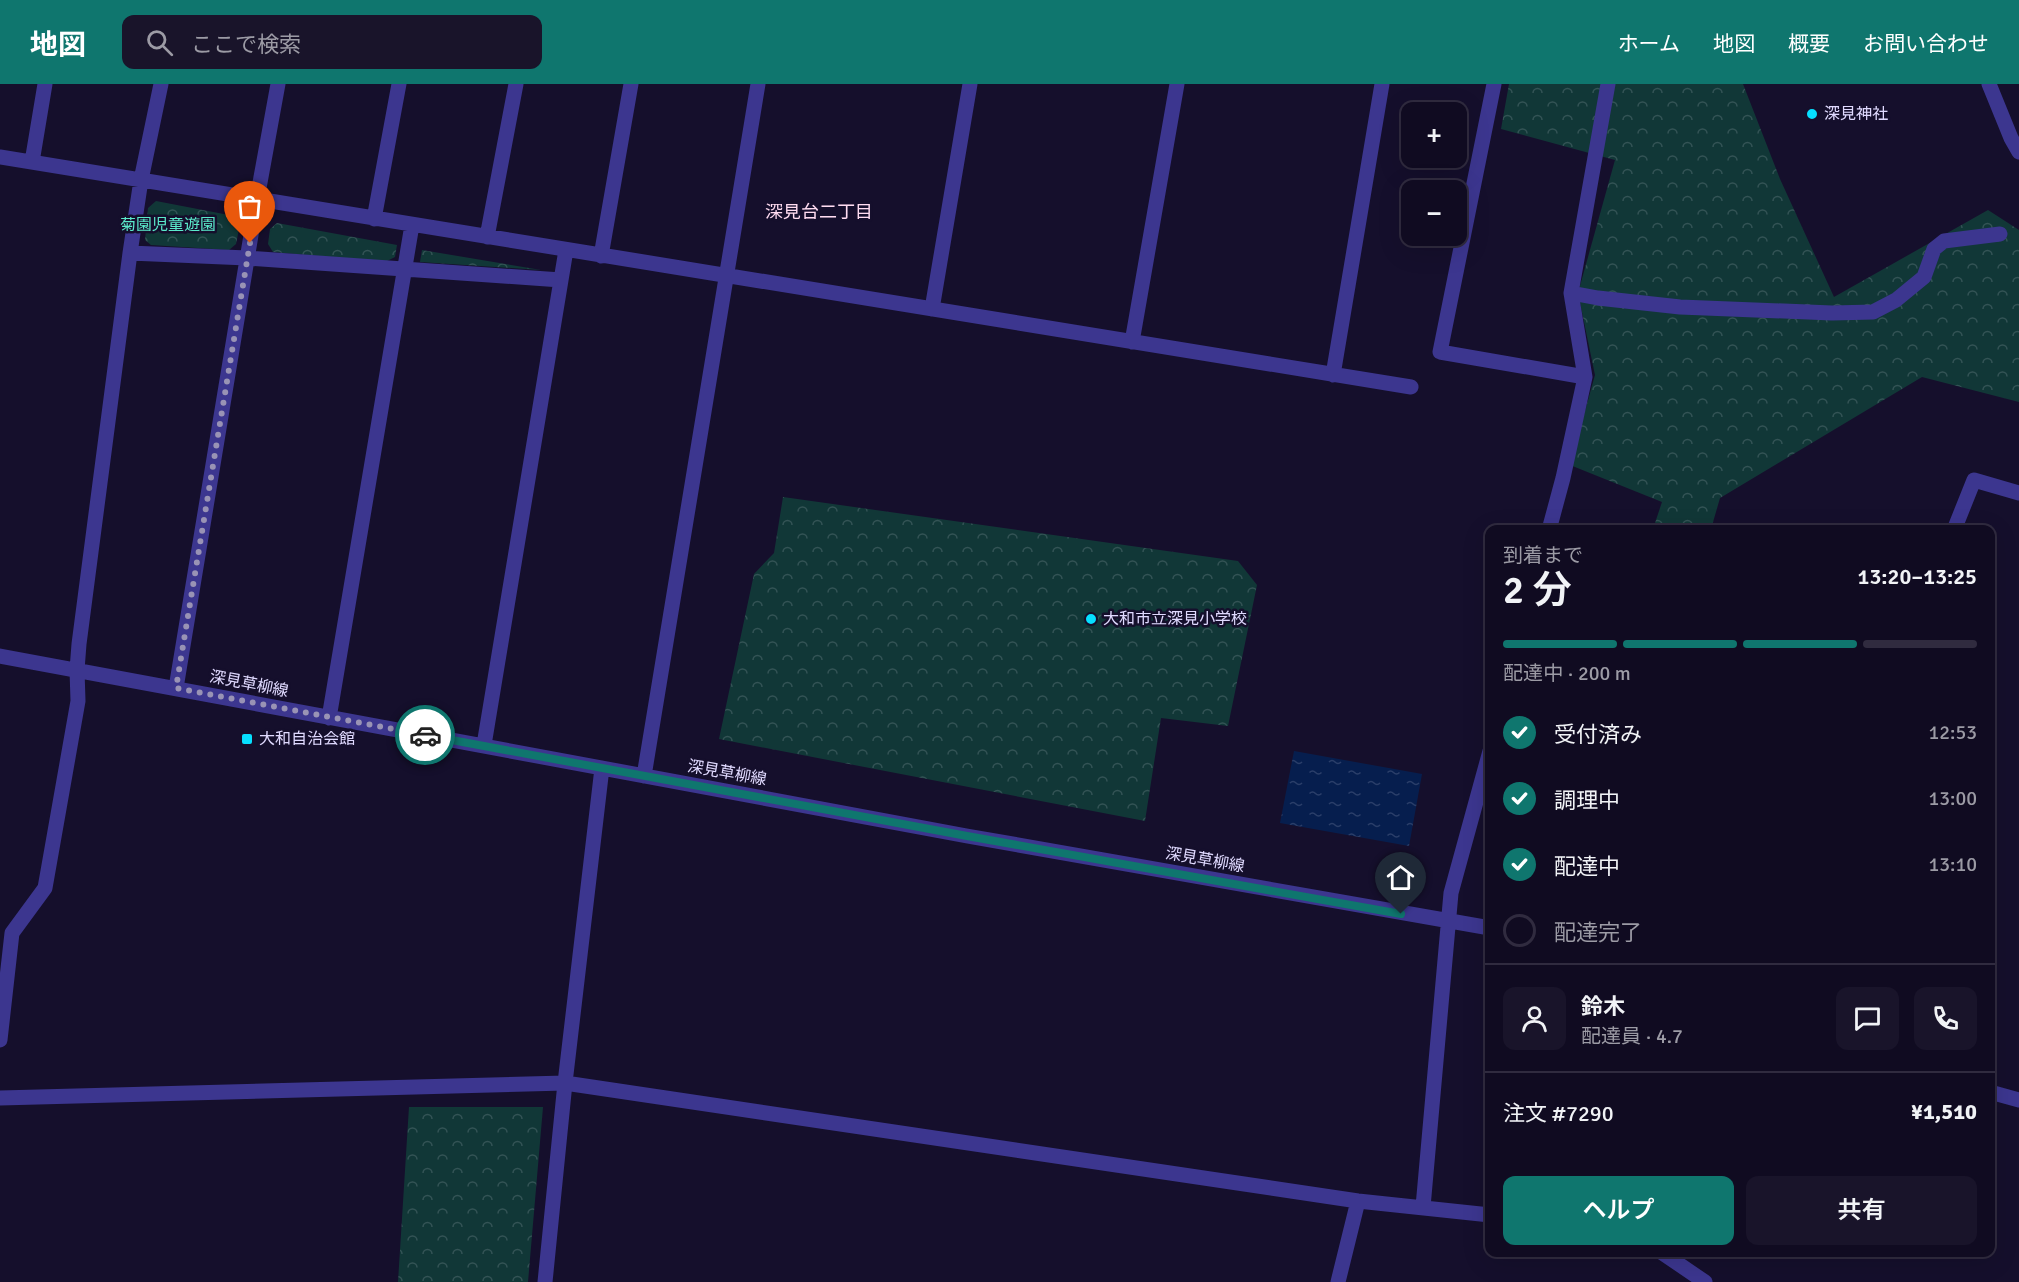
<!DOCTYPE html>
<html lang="ja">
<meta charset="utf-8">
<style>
:root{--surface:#100b21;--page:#19142a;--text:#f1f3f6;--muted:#9c9ba5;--line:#302b3f;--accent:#0f766e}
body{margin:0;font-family:Signika,"Noto Sans JP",sans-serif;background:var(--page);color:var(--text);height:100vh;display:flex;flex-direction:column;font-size:22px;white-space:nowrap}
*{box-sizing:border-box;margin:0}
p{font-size:20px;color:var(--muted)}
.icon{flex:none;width:33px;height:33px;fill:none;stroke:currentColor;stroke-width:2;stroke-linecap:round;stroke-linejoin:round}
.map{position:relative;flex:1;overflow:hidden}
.drawer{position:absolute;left:1485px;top:441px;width:510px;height:732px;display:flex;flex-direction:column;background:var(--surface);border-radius:12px;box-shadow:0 6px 24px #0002,0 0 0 2px var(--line)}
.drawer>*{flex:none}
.fabs{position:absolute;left:1401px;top:18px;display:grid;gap:12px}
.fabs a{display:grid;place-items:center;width:66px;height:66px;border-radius:12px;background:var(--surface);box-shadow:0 6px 24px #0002,0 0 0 2px var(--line);font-size:30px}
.pin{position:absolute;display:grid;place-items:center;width:51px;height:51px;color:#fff;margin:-62px -26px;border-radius:50% 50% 50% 0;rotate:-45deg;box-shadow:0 0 6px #0007}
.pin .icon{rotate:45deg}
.courier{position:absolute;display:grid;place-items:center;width:60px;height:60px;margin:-30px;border:4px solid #0f766e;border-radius:50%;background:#fff;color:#222;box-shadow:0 2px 8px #0007}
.head em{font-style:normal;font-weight:600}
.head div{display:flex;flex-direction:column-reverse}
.head{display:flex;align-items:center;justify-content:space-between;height:102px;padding:0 18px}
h1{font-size:39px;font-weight:600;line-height:45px}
.bar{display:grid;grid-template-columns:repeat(4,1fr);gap:9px 6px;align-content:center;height:72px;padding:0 18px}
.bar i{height:8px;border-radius:4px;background:var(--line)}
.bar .active{background:var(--accent)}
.bar p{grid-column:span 4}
.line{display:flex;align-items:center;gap:15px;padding:0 18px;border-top:2px solid var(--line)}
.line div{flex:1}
.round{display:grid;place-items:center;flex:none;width:63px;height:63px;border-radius:12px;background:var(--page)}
ol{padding:0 18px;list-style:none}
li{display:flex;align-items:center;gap:18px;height:66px}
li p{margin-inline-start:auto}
li .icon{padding:6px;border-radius:50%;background:var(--accent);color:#fff;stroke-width:4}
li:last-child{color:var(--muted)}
li i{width:33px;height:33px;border:3px solid var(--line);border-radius:50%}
.button{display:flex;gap:12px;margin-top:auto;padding:12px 18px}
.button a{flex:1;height:69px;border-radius:12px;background:var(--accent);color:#fff;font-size:24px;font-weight:600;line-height:69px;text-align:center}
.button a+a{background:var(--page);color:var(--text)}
header{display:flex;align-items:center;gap:36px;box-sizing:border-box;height:84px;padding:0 30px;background:var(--accent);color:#fff}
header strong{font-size:28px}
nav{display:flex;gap:33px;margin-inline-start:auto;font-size:21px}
.search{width:420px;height:54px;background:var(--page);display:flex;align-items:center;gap:15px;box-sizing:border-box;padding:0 21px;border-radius:12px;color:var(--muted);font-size:22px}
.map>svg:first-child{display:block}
.forest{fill:url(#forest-crowns)}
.water{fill:url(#water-ripples)}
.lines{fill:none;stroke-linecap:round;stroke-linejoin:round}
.minor{stroke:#3c368f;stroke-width:15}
.done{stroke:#9993b5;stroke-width:6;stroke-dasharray:0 10.8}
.route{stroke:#0f766e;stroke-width:8}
.poi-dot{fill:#06dfff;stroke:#150f2c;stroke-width:2}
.labels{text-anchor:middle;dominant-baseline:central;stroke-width:5;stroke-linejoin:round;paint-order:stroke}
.poi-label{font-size:16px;fill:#e0daff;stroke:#150f2c;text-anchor:start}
.park-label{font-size:16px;fill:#5beacb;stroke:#150f2c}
.street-label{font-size:16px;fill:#e0daff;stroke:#150f2c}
.neighbourhood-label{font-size:18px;fill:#ffdcf1;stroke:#150f2c}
</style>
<header>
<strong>地図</strong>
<div class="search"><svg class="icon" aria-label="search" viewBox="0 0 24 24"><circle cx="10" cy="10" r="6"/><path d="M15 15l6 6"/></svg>ここで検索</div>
<nav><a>ホーム</a><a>地図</a><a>概要</a><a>お問い合わせ</a></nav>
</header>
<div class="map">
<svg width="2019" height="1198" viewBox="0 0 2019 1198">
<defs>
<pattern id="forest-crowns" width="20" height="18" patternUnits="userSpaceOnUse" patternTransform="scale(1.5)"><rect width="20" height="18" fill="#113737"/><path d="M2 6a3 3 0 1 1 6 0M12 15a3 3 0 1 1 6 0" fill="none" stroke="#335355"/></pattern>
<pattern id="water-ripples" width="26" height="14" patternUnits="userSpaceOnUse" patternTransform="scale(1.5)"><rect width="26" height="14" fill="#061e4e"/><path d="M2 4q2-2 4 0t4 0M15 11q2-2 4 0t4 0" fill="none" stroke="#2a3e69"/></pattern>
</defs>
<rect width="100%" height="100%" fill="#150f2c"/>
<path class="forest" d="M1509,0H1743L1780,95L1834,213L1988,126L2019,146V318L1922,293L1720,414L1711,445H1653L1662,418L1570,381L1595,291L1578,209L1615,76L1501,45Z
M156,117L234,132L240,140L236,160L229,166L151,161L145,156L148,124Z
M277,139L397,161L395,173L385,178L273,168L268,160L270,145Z
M422,166L541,186L420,178Z
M783,413L1238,477L1257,501L1228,642L1161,634L1145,737L719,655L754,490L774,469Z
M409,1023H543L528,1198H398Z"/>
<path class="water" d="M1294,667L1422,690L1409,762L1280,739Z"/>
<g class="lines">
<path class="minor" d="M1494,0L1440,268L1585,293
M1989,0L2011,54L2019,68
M0,73L1411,303
M32,78L45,0
M374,135L399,0
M487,153L516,0
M130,169L247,174L561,196
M601,172L631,0
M1571,209L1598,214L1680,223L1832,229L1873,228L1896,216L1924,193L1934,165L1944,157L2000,150
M932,225L970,0
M1132,258L1177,0
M1333,291L1382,0
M1549,446L1563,394L1585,293L1571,209L1608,0
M1954,446L1974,396L2019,409
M0,572L967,752L1490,844
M176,604L257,115L278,0
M329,634L412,141
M484,661L566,166
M644,692L758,0
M0,956L12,849L45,804L78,617L77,586L79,560L130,169L141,96L161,0
M1990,1008L2019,1016
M0,1014L565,999L1358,1117L1490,1131
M1423,1123L1451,809L1490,667
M1661,1168L1705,1198
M545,1198L565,999L602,684
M1338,1198L1358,1117"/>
</g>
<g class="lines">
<path class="done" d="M250,159L176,604L425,651"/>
<path class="route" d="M425,651L967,752L1401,830"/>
</g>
<g class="poi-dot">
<circle cx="1812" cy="30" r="6"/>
<circle cx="1091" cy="535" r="6"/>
<rect x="241" y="649" width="12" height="12" rx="3"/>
</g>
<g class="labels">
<g class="poi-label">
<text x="1824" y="30">深見神社</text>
<text x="1103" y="535">大和市立深見小学校</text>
<text x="259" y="655">大和自治会館</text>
</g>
<g class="park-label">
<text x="168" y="141">菊園児童遊園</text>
</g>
<g class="street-label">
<text transform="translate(249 600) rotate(11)">深見草柳線</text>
<text transform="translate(727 689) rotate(10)">深見草柳線</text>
<text transform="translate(1205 776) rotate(10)">深見草柳線</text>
</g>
<g class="neighbourhood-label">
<text x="819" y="128">深見台二丁目</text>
</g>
</g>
</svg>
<div class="fabs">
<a>+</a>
<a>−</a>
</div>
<div class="pin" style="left:250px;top:159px;background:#ea580c"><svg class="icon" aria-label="bag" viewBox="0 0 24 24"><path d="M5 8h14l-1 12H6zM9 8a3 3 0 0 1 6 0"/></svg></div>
<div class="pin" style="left:1401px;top:830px;background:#1f2937"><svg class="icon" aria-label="home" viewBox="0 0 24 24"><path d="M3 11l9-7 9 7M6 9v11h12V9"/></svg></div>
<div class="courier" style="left:425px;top:651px"><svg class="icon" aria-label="car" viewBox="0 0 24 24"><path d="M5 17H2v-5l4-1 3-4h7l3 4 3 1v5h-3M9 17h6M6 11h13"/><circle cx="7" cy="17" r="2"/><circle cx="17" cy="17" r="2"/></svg></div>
<section class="drawer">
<div class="head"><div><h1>2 分</h1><p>到着まで</p></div><em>13:20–13:25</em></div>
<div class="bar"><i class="active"></i><i class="active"></i><i class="active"></i><i></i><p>配達中 · 200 m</p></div>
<ol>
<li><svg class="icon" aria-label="check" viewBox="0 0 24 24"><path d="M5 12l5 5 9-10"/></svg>受付済み<p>12:53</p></li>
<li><svg class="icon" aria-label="check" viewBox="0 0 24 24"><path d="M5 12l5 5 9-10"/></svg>調理中<p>13:00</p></li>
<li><svg class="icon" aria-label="check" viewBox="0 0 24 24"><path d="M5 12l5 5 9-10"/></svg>配達中<p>13:10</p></li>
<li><i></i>配達完了</li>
</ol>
<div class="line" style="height:108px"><a class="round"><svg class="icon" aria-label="person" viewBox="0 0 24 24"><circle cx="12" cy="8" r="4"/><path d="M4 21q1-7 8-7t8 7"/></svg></a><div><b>鈴木</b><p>配達員 · 4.7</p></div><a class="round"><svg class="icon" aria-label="chat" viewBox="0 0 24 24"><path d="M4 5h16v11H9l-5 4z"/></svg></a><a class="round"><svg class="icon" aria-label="phone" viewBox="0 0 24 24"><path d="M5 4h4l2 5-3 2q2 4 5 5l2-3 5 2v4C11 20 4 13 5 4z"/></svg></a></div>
<div class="line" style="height:78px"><div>注文 #7290</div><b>¥1,510</b></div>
<div class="button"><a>ヘルプ</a><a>共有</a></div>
</section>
</div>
